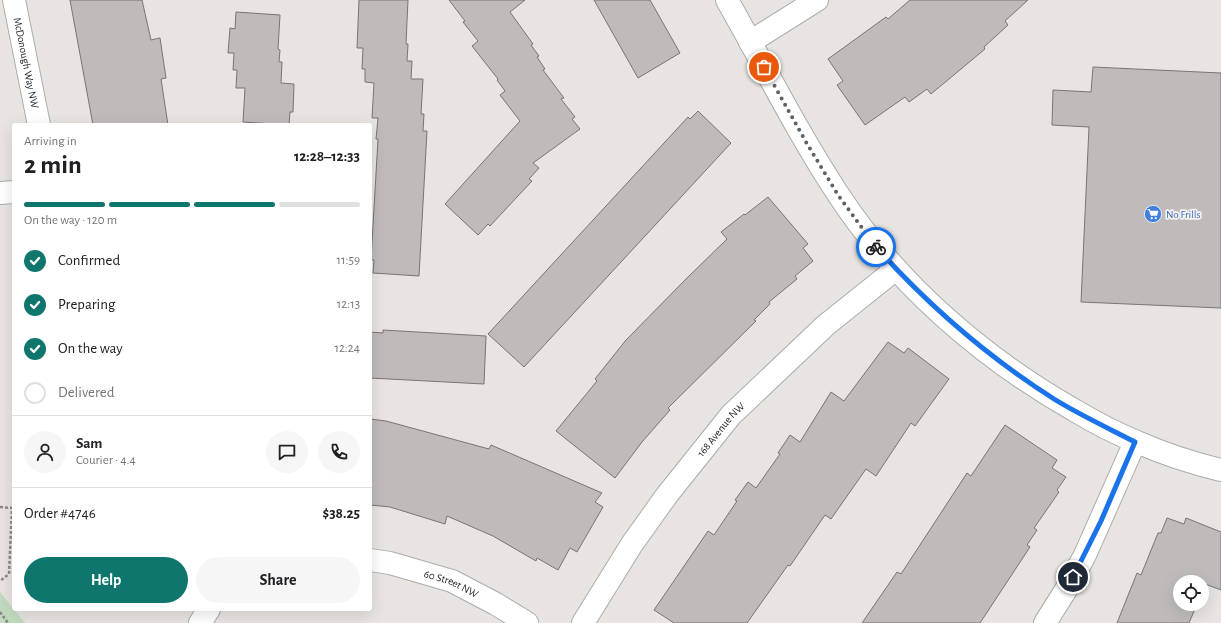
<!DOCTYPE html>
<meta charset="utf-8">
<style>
:root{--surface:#fff;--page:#f6f6f6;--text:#202124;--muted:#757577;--line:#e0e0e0;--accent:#0f766e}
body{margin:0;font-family:"Alegreya Sans",sans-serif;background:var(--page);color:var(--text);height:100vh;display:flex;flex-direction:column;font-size:15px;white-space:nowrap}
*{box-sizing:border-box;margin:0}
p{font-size:13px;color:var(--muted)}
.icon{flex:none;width:22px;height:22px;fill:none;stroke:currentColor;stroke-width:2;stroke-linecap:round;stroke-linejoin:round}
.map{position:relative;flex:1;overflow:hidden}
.side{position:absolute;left:12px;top:123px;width:360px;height:488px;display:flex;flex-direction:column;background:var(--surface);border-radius:4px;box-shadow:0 4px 16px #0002}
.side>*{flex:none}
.buttons{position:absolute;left:1173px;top:575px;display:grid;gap:8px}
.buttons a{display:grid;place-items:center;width:36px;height:36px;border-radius:50%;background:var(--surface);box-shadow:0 4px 16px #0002;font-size:20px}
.pin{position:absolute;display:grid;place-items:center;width:34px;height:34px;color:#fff;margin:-17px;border:2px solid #fff;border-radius:50%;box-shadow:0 1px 4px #0007}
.courier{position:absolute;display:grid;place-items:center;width:40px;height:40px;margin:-20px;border:3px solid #1a73e8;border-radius:50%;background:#fff;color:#222;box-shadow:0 1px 5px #0007}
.head em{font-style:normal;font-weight:600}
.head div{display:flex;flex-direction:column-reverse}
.head{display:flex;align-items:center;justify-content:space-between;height:68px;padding:0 12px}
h1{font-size:26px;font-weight:600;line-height:30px}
.bar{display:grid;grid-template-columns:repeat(4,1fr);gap:6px 4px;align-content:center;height:48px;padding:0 12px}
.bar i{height:5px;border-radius:3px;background:var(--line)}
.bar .current{background:var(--accent)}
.bar p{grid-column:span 4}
.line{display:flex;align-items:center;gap:10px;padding:0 12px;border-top:1px solid var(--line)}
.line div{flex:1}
.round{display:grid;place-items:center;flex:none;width:42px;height:42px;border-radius:21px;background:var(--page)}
ol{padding:0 12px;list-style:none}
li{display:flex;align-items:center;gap:12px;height:44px}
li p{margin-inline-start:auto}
li .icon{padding:4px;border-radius:50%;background:var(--accent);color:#fff;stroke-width:4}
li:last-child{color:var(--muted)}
li i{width:22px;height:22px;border:2px solid var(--line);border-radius:50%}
.primary-button{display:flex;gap:8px;margin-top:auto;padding:8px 12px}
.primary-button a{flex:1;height:46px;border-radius:24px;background:var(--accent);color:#fff;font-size:16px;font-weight:600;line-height:46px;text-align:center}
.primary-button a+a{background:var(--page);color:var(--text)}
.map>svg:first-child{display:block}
.grass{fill:#c2dbbf}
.building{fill:#bfbbbb;stroke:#787574}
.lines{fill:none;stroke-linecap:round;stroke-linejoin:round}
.minor-casing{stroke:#aeaba9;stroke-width:24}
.path{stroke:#8c8988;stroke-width:2.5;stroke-dasharray:3 2;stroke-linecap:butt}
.minor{stroke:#fff;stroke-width:22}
.done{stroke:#636160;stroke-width:4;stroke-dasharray:0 7.2}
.route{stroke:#1a73e8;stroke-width:5}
.labels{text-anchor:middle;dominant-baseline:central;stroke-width:3.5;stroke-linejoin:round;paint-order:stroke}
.street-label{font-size:11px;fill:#1c1b1a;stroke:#f5f1ef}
.shop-label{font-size:11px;fill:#366cbe;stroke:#f5f1ef;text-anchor:start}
</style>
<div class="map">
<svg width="1221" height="623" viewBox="0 0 1221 623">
<rect width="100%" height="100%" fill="#e7e4e2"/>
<path class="grass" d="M0,592L25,623H0Z"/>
<path class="building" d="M70,0H142L151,40L160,38L166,78L161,79L168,125H93Z
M359,0H408L406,44H408L407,61H412L411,79H423L421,114H424L423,131H427L419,276L373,273L374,260H371L378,139H376L378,118H372L374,83L365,82V69H362L363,48H357Z
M449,0H525L510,12L533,44L531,45L539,56L537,57L545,69L543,70L564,98L561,99L575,117L572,119L580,129L533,163L539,168L529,179L532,181L490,226L488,224L478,235L445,204L520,121L500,95L505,91L497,80L498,79L472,46L478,41L463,22L465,21Z
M594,0H650L680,53L638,78Z
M910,0H1028L1005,21L1008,25L984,47L985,49L931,94L927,89L909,102L905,97L865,125L837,85L843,81L828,59L886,17L888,19Z
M236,12L280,15L278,49L280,50L279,62H282L281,83L294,84L293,112H290L289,125L243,122L245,88H236L237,70H233L234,53H228L230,28L235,29Z
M1093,67L1221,73V308L1081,302L1089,127L1052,125L1053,90L1091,92Z
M698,111L731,143L524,367L488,334L688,117L690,119Z
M768,197L808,244L803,248L813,261L795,276L797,279L769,302L770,304L754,320L756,321L668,408L670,410L642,442L615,478L556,431L597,381L595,379L626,340L686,279L727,239L721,232L744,214L745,215Z
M383,330L486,336L484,384L370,378V332L383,333Z
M888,342L904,353L908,348L949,379L915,426L911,423L876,476L866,469L831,519L825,515L790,566L788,565L747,623H674L654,610L708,531L714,535L737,501L735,500L748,482L756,488L780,454L778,453L790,435L800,442L831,392L844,401Z
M370,419L386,421L489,449L491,445L602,493L595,502L603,507L577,552L570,548L558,570L537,558L536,561L493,536L447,516L445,524L390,507L370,505Z
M1005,425L1057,460L1052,468L1066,477L1057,490L1059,492L1034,528L1037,530L1027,545L1030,547L980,623H862L897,572L901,574L967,473L971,476Z
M1167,518L1184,524L1186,518L1221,532V590L1205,584L1202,591V582H1180V604H1197L1189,623H1117L1137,573L1141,575L1158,533H1161Z"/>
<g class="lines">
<defs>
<g id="minor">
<path id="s1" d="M14,0L39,125"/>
<path d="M727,0C764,65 797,132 838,194C896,283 981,357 1074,410C1094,422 1115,433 1137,442C1164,454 1192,463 1221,470"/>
<path d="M750,42L817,0"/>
<path d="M0,193L14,192"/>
<path id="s2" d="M370,560L390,563L452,581L496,604L527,623"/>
<path d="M200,623L209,609"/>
<path id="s3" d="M583,623L632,544L667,495L731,415L826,325L896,269"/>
<path d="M1045,623L1067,588L1085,555L1135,442"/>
</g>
</defs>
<use href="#minor" class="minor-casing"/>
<path class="path" d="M0,507L12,508L9,574L0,581
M0,612L8,623"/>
<use href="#minor" class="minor"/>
</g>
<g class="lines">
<path class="done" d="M764,67L806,142L838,195L876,247"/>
<path class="route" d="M876,247C929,306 988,357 1054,399C1080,415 1108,428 1135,442L1101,521L1073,577"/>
</g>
<defs>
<symbol id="supermarket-disc" viewBox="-11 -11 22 22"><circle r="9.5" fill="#3f7fe0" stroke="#f5f1ef"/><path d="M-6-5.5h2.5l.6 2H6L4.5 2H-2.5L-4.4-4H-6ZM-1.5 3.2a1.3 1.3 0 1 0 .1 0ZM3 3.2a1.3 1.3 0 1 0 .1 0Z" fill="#fff"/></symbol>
</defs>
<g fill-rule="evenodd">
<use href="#supermarket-disc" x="1143" y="204" width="20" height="20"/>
</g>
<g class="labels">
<g class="street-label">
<text stroke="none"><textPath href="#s1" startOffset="64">McDonough Way NW</textPath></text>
<text stroke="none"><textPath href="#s3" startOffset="238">168 Avenue NW</textPath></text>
<text stroke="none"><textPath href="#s2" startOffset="85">60 Street NW</textPath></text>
</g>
<g class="shop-label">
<text x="1166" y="214">No Frills</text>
</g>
</g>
</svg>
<div class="buttons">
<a><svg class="icon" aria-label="locate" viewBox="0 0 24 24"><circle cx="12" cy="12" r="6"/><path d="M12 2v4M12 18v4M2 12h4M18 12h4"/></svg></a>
</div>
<div class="pin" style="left:764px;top:67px;background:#ea580c"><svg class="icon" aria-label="bag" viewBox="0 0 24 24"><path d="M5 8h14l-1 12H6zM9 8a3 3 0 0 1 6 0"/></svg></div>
<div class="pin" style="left:1073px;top:577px;background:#1f2937"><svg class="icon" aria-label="home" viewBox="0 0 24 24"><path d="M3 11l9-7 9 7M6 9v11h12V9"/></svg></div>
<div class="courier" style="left:876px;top:247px"><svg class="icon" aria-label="bike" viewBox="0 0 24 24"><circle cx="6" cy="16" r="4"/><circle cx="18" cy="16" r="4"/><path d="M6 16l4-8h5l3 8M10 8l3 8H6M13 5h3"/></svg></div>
<section class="side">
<div class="head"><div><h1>2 min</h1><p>Arriving in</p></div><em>12:28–12:33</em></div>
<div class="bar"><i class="current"></i><i class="current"></i><i class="current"></i><i></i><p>On the way · 120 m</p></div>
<ol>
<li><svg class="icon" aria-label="check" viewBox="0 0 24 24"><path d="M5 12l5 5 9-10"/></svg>Confirmed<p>11:59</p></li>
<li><svg class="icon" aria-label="check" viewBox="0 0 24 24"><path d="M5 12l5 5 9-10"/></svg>Preparing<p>12:13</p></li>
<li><svg class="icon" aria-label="check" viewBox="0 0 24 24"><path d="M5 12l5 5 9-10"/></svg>On the way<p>12:24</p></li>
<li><i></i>Delivered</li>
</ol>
<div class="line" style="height:72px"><a class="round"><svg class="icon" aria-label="person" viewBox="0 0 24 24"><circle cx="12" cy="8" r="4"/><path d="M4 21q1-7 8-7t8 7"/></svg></a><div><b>Sam</b><p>Courier · 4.4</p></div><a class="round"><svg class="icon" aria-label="chat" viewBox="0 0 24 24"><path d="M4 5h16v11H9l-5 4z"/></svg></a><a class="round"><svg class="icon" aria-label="phone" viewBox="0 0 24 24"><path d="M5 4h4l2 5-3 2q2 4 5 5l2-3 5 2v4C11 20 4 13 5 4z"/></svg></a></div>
<div class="line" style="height:52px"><div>Order #4746</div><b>$38.25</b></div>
<div class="primary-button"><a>Help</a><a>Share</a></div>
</section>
</div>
